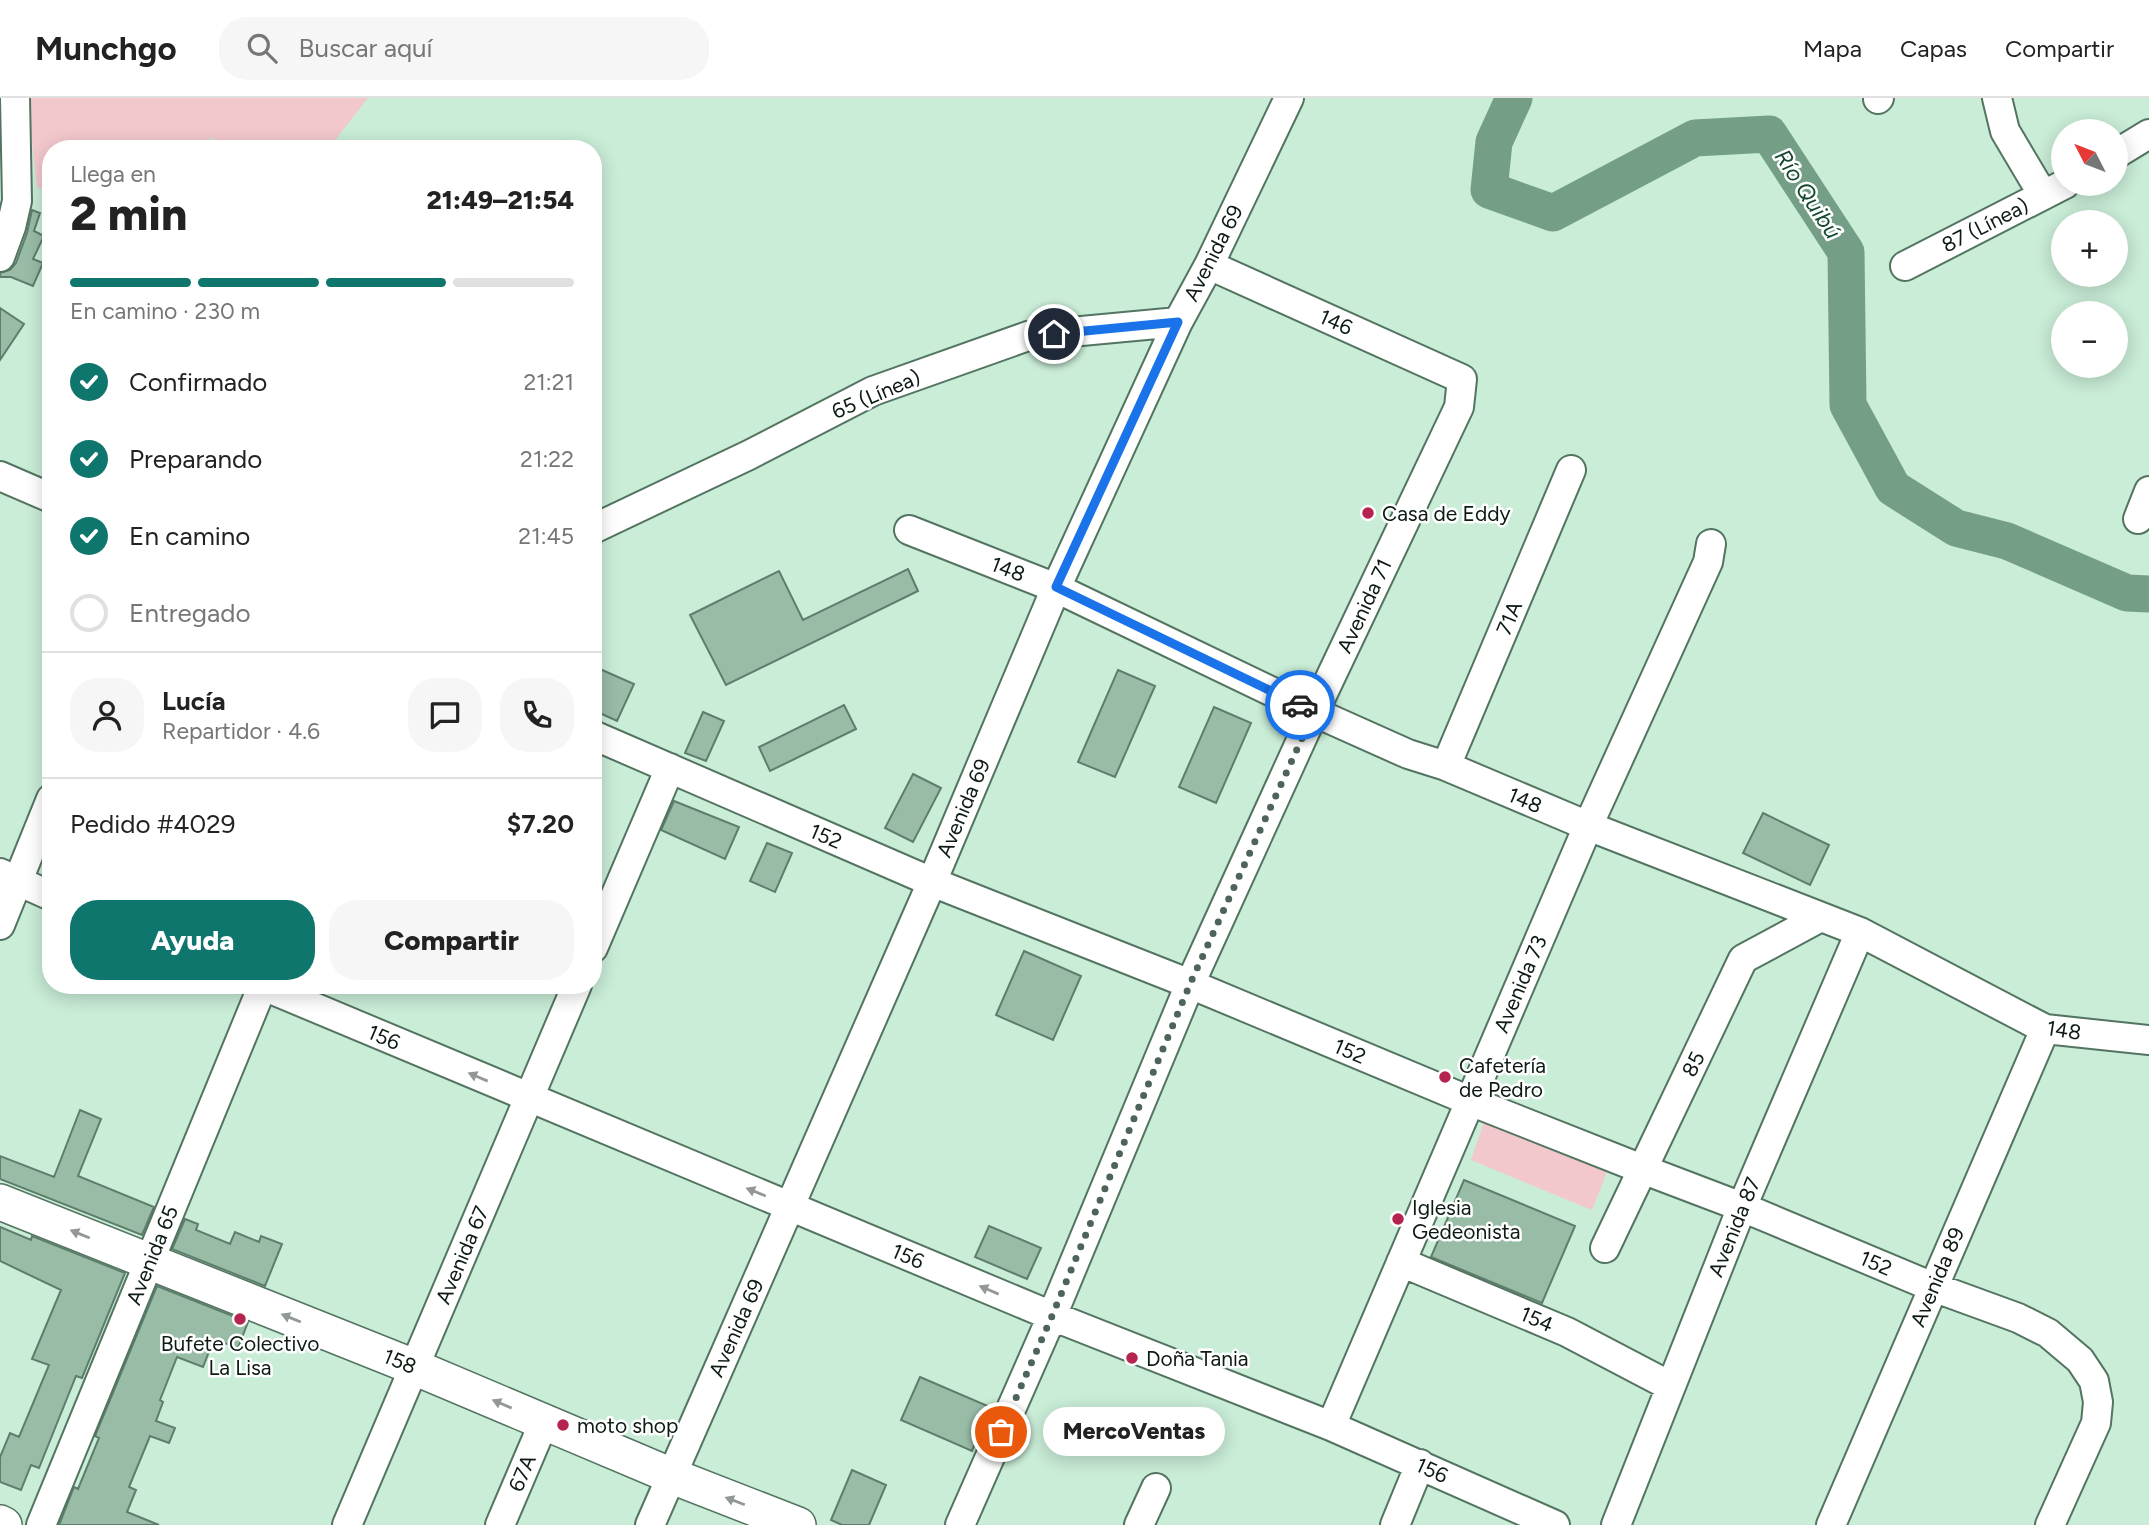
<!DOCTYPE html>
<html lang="es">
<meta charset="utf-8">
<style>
:root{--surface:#fff;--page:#f6f6f6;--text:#222;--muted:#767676;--line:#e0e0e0;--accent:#0f766e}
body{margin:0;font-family:Figtree,sans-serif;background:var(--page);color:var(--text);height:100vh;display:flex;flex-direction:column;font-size:26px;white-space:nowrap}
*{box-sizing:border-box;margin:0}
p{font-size:23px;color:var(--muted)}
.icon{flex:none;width:38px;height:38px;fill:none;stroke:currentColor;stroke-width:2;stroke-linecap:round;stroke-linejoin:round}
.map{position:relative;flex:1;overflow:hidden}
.side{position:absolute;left:42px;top:42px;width:560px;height:854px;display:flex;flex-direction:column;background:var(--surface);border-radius:28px;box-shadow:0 4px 18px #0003}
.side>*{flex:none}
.needle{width:46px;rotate:312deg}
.controls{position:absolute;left:2051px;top:21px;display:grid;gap:14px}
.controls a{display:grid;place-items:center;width:77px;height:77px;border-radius:50%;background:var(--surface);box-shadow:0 4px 18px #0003;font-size:35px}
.pin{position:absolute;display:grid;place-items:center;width:60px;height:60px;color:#fff;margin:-30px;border:4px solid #fff;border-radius:50%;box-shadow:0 2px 7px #0007}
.courier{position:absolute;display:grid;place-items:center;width:70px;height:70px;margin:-35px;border:5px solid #1a73e8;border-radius:50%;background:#fff;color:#222;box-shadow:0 2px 9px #0007}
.bubble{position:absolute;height:49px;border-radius:24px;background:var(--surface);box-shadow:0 4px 18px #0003;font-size:23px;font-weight:800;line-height:49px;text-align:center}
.head em{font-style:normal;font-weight:800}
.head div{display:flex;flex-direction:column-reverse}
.head{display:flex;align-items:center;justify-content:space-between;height:119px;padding:0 28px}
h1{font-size:46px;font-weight:800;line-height:52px}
.bar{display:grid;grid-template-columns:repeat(4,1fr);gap:10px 7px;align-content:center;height:84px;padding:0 28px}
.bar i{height:9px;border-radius:5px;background:var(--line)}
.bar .on{background:var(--accent)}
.bar p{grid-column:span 4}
.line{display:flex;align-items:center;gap:18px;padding:0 28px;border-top:2px solid var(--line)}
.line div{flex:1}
.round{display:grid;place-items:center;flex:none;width:74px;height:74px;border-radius:28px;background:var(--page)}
ol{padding:0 28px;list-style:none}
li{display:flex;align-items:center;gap:21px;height:77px}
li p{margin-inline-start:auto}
li .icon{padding:7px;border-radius:50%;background:var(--accent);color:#fff;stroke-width:4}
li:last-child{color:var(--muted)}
li i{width:38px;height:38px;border:4px solid var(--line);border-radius:50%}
.cta{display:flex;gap:14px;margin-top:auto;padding:14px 28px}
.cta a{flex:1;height:80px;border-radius:28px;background:var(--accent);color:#fff;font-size:28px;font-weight:800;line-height:80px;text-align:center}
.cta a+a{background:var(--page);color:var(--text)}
header{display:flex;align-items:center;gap:42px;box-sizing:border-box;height:98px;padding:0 35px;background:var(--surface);border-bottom:2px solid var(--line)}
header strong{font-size:33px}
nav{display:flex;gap:38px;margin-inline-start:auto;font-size:24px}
.search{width:490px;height:63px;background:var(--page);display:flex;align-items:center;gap:18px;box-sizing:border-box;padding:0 24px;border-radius:28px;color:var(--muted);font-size:26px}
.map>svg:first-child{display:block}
.green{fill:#f3c8cd}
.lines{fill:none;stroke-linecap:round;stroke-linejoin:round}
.river{stroke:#749f86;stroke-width:37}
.building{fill:#99bca7;stroke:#5d7e6b;stroke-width:2}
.minor-casing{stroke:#537460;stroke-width:32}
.major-casing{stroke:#537460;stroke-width:38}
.minor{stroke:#fff;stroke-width:28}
.major{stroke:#fff;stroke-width:35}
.oneway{fill:#929895}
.done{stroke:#4f6458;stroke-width:7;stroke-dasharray:0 12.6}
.route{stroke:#1a73e8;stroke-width:9}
.poi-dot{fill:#b5244e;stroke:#fff;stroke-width:2.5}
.labels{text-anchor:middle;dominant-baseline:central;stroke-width:5;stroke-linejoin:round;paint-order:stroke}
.street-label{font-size:21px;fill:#0d1b13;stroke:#fff}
.poi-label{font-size:21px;fill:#0d1b13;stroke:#fff;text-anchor:start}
.water-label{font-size:23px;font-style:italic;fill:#13492f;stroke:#fff}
</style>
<header>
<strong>Munchgo</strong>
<div class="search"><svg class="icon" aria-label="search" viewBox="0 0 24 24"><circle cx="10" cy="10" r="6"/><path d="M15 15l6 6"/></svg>Buscar aquí</div>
<nav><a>Mapa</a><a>Capas</a><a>Compartir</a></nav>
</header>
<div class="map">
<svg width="2149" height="1427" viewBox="0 0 2149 1427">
<rect width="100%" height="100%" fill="#c9edd7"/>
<path class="green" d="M27,0H368L328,51H222L213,40L172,51H51V96L37,89Z
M1484,1024L1607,1074L1592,1112L1471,1062Z"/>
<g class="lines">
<path class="river" d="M1514,0L1494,44L1489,92L1553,115L1695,40L1769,36L1846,154L1848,307L1893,390L1956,430L2007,443L2127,495L2149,496"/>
</g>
<path class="building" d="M32,112L40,115L34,133L44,138L33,161L43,165L33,188L11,179H0V175L10,172L16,165L27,135Z
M0,210L24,226L0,262Z
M908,471L918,493L726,587L690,517L779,473L803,522Z
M593,568L634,586L617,623L593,612Z
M1118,572L1155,588L1115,679L1078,664Z
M844,607L856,631L770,673L759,649Z
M1214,609L1251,625L1216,705L1179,689Z
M703,614L724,623L706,663L685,655Z
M913,676L941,690L913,744L885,730Z
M674,703L739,729L725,761L661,732Z
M1763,715L1829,747L1810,787L1743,755Z
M767,745L792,755L775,794L750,783Z
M1024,853L1081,878L1053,942L996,917Z
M80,1012L101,1021L78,1078L154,1109L142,1137L0,1081V1058L54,1079Z
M1464,1082L1575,1128L1542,1205L1431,1159Z
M185,1121L198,1126L196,1132L230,1146L235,1134L259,1144L261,1138L282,1146L265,1188L172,1151Z
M989,1128L1041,1150L1027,1181L975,1159Z
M0,1129L31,1142L32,1138L125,1175L82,1280L76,1278L39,1370L31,1367L21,1392L0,1384V1359L10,1335L19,1339L49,1267L32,1261L61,1192L0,1163Z
M157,1188L248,1224L238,1250L214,1241L203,1269L177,1259L160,1302L163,1304L156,1323L175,1330L169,1345L150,1338L129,1389L136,1392L127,1414L159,1427H59L74,1389L78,1391L99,1340L95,1338Z
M920,1279L990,1309L972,1353L901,1322Z
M852,1372L886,1387L869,1427H842L831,1422Z"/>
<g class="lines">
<defs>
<path id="minor" d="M1997,0L2005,33L2043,97
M1878,1L1879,0
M2116,56L2149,36
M0,159L11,129L17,103L15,0
M1905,168L2065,86
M0,378L51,400
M2138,421L2149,393
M593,431L749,357L873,293L1028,238L1178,224
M909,432L1056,490L1314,614L1408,656L1446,668L1588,728L1860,834L2045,931L2149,942
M593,637L932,784L1190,886L1470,1003L1642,1071L1742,1109L1933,1189L2018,1220L2048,1235L2080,1262L2094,1283L2098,1304L2096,1325L2050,1427
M1446,668L1571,372
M0,775L51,798
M0,827L51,701
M593,850L670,670
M261,887L1052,1218L1331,1328L1555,1427
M1605,1150L1743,861L1821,819
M1401,1164L1567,1234L1670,1288
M1331,1328L1588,728L1708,464L1711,446
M41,1427L263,887
M347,1427L577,887
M500,1427L544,1324
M650,1427L932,784L1056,490L1178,224L1209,167L1289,0
M960,1427L1052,1218L1190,886L1314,614L1459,309L1462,281L1209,167
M1139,1427L1156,1390
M1395,1427L1420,1366
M1616,1427L1742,1109L1860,834
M1831,1427L2045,931"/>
<path id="major" d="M0,1104L414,1269L672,1378L798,1427
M0,1425L4,1427"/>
</defs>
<use href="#minor" class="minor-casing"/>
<use href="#major" class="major-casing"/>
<use href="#minor" class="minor"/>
<use href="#major" class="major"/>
</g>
<defs><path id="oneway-solid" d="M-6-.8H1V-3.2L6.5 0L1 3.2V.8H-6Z" transform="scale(1.75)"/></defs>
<g class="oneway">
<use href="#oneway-solid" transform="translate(478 979) rotate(-157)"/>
<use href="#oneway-solid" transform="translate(756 1094) rotate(-158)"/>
<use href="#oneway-solid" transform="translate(80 1136) rotate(-158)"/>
<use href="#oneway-solid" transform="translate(989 1192) rotate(-157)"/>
<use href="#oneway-solid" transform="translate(291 1220) rotate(-158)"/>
<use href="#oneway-solid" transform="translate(502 1306) rotate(-157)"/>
<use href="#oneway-solid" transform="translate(735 1403) rotate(-159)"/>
</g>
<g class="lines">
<path class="done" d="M1001,1334L1052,1218L1190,886L1314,614L1300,607"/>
<path class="route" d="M1054,236L1178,224L1056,489L1300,607"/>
</g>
<g class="poi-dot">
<circle cx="1368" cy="415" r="7"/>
<circle cx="1445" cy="979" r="7"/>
<circle cx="1398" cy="1121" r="7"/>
<circle cx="240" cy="1221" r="7"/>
<circle cx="1132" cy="1260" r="7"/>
<circle cx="563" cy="1327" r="7"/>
</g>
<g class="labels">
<g class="street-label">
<text transform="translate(1985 127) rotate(-27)">87 (Línea)</text>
<text transform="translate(1213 155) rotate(-63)">Avenida 69</text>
<text transform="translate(1336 224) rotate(24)">146</text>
<text transform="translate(876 296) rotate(-23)">65 (Línea)</text>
<text transform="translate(1008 471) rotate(21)">148</text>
<text transform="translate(1364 508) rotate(-65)">Avenida 71</text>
<text transform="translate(1509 520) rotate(-67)">71A</text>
<text transform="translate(1525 702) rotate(23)">148</text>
<text transform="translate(963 710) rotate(-67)">Avenida 69</text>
<text transform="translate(826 738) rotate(23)">152</text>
<text transform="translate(1520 886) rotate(-67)">Avenida 73</text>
<text transform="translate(2064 932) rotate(9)">148</text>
<text transform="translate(384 939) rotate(23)">156</text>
<text transform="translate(1350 953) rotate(23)">152</text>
<text transform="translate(1693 966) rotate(-64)">85</text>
<text transform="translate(1734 1129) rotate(-68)">Avenida 87</text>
<text transform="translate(152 1157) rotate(-68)">Avenida 65</text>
<text transform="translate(462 1157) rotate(-67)">Avenida 67</text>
<text transform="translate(908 1158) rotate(23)">156</text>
<text transform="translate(1876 1165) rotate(23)">152</text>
<text transform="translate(1937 1179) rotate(-67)">Avenida 89</text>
<text transform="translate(1537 1221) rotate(23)">154</text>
<text transform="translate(736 1230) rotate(-66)">Avenida 69</text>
<text transform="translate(400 1263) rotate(22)">158</text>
<text transform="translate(1432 1372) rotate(24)">156</text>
<text transform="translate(522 1375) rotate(-67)">67A</text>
</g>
<g class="poi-label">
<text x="1382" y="415">Casa de Eddy</text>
<text x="1459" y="967">Cafetería<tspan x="1459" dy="24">de Pedro</tspan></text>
<text x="1412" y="1109">Iglesia<tspan x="1412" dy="24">Gedeonista</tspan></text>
<text x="240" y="1245" text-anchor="middle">Bufete Colectivo<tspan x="240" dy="24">La Lisa</tspan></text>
<text x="1146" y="1260">Doña Tania</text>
<text x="577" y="1327">moto shop</text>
</g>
<g class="water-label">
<text transform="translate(1808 96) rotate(57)">Río Quibú</text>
</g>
</g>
</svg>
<div class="controls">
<a><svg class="needle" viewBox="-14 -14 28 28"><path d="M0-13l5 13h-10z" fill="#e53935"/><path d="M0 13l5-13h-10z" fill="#767676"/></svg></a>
<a>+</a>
<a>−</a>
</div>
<div class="pin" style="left:1001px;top:1334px;background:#ea580c"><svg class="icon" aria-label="bag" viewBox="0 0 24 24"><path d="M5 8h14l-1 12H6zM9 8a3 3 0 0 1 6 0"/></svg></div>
<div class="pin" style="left:1054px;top:236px;background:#1f2937"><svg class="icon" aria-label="home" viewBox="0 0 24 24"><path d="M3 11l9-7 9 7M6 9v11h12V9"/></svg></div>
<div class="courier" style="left:1300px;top:607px"><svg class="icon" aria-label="car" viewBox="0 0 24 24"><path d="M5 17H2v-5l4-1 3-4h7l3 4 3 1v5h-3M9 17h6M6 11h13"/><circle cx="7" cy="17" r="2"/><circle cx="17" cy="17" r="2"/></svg></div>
<div class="bubble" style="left:1043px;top:1309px;width:182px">MercoVentas</div>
<section class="side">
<div class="head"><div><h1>2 min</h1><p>Llega en</p></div><em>21:49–21:54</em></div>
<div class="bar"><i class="on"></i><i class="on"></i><i class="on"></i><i></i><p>En camino · 230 m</p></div>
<ol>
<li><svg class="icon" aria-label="check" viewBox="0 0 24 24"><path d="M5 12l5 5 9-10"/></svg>Confirmado<p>21:21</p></li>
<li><svg class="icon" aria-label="check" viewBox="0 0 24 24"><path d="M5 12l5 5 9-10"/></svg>Preparando<p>21:22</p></li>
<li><svg class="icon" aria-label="check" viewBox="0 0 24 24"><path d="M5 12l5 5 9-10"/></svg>En camino<p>21:45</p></li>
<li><i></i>Entregado</li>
</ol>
<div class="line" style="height:126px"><a class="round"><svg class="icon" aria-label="person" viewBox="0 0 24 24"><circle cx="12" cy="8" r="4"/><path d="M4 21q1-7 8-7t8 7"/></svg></a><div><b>Lucía</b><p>Repartidor · 4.6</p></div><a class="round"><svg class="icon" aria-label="chat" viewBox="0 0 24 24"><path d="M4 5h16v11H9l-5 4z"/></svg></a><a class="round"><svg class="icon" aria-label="phone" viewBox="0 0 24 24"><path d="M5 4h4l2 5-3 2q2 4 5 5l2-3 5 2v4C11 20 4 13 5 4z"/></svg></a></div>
<div class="line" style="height:91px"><div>Pedido #4029</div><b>$7.20</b></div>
<div class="cta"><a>Ayuda</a><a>Compartir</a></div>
</section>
</div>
